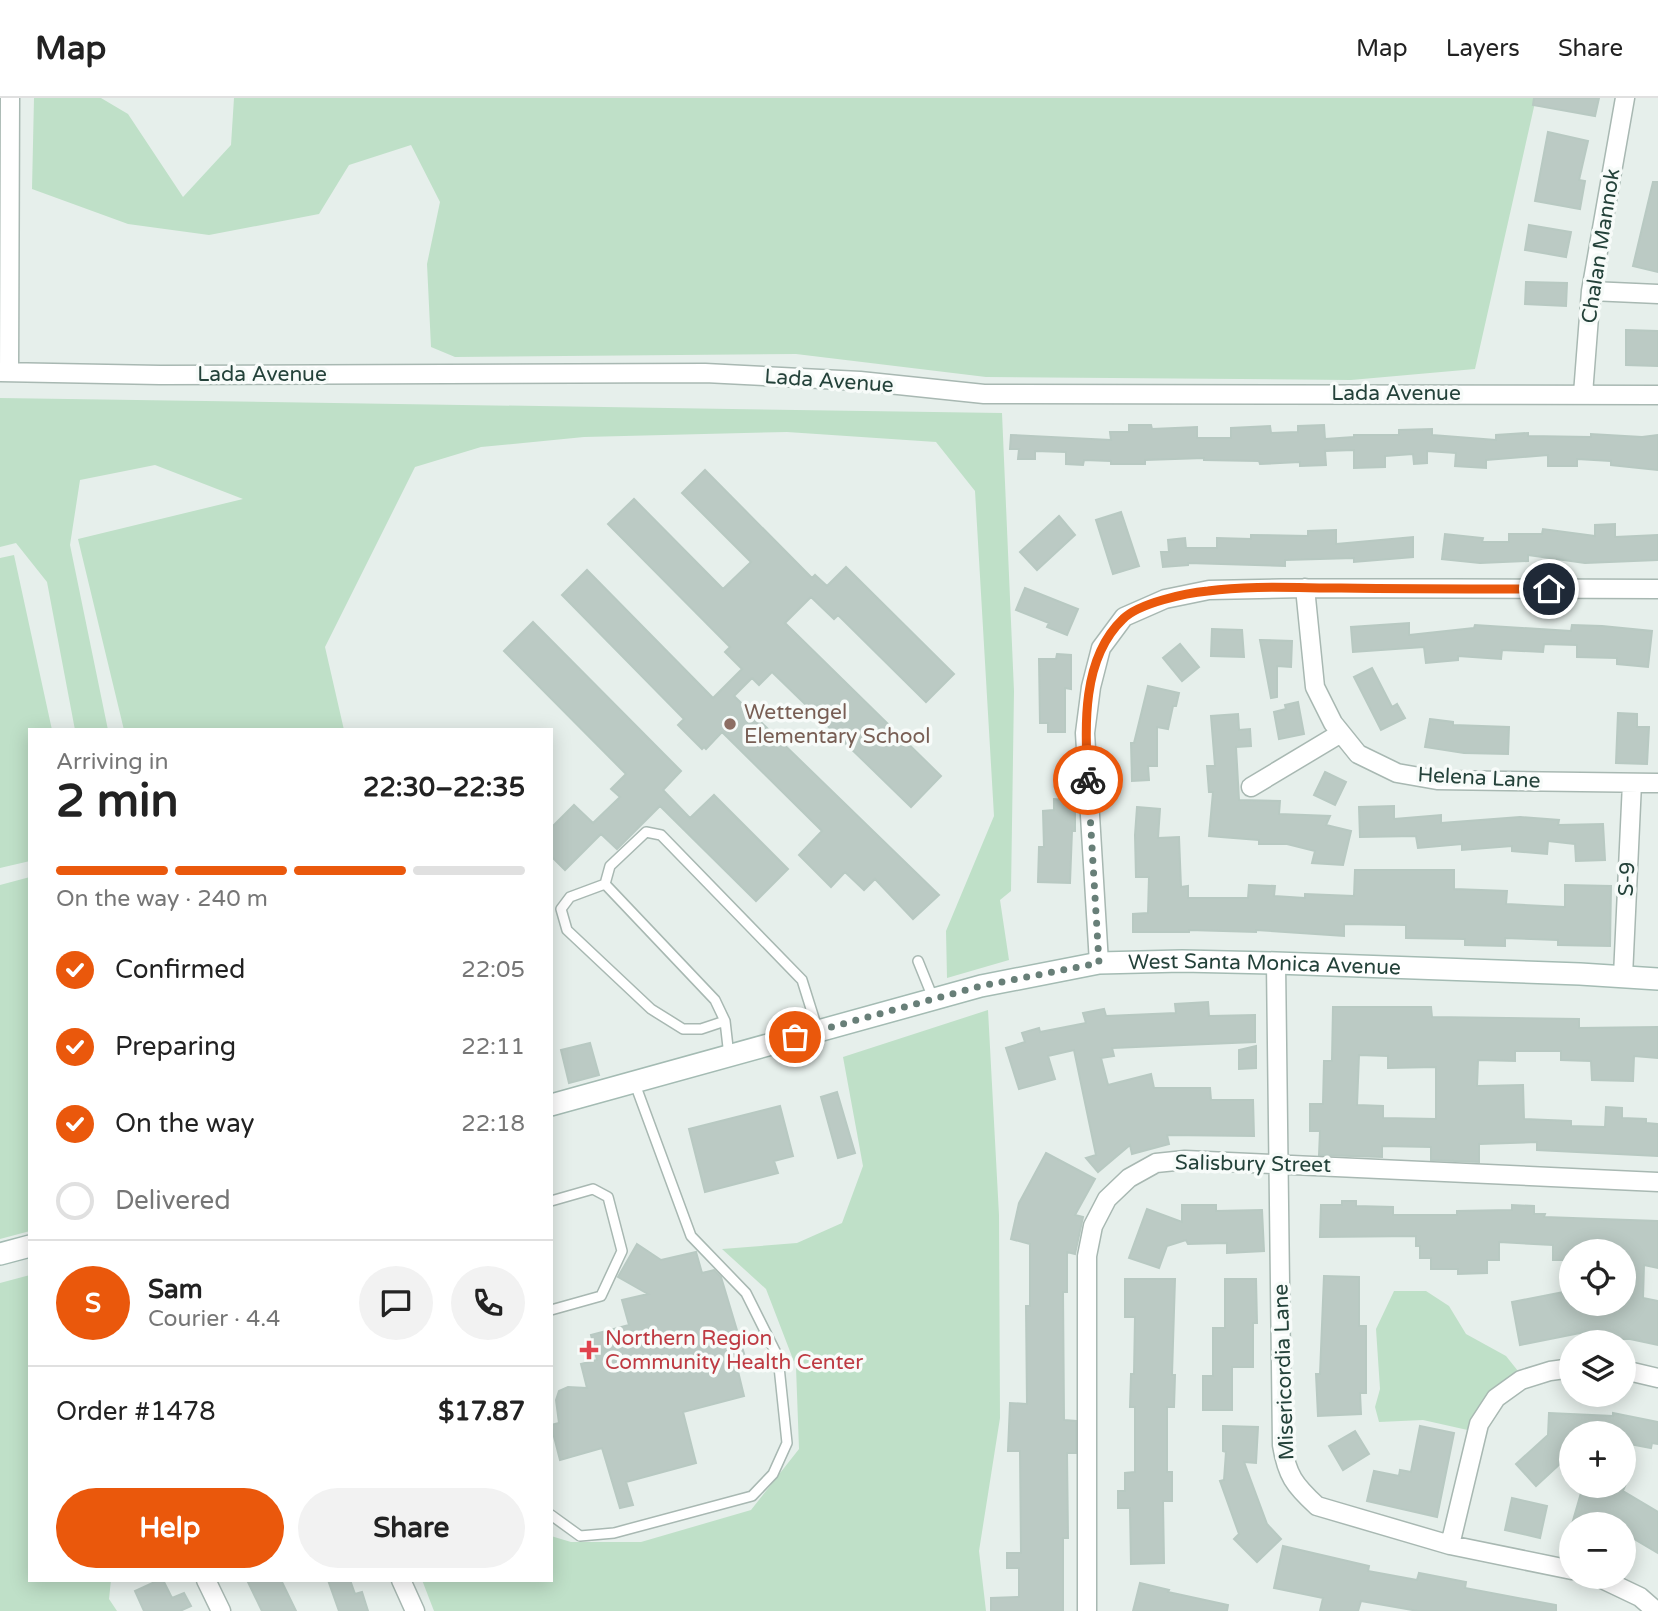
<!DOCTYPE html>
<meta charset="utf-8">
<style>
:root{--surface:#fff;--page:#f2f2f2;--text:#222;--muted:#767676;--line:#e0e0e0;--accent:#ea580c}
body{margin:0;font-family:"Varela Round",sans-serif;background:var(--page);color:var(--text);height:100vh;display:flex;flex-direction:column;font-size:26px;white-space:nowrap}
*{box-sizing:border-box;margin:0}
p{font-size:23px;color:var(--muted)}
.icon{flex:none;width:38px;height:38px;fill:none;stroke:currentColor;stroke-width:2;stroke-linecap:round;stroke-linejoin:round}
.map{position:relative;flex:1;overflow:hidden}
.sheet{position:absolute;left:28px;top:630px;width:525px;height:854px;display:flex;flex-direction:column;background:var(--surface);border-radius:0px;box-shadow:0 4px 18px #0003}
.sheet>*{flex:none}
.fabs{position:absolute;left:1559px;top:1141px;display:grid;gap:14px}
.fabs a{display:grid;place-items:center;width:77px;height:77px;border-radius:50%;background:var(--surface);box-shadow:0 4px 18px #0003;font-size:35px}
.pin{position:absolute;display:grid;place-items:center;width:60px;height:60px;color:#fff;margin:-30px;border:4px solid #fff;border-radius:50%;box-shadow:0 2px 7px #0007}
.courier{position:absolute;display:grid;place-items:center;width:70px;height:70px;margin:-35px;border:5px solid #ea580c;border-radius:50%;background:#fff;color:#222;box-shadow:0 2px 9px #0007}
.head em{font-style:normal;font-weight:700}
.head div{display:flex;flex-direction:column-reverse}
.head{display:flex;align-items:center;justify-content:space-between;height:119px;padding:0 28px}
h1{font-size:46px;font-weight:700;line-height:52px}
.bar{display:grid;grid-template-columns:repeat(4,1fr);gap:10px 7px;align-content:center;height:84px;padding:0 28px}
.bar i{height:9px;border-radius:5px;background:var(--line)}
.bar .selected{background:var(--accent)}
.bar p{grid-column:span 4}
.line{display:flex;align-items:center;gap:18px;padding:0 28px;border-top:2px solid var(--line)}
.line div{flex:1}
.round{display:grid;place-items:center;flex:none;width:74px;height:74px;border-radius:37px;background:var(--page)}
ol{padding:0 28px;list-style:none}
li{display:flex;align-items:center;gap:21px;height:77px}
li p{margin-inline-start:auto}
li .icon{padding:7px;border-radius:50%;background:var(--accent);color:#fff;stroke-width:4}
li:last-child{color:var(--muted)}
li i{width:38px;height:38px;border:4px solid var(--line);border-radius:50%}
.button{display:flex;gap:14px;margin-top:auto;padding:14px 28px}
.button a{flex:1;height:80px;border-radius:42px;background:var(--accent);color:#fff;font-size:28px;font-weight:700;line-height:80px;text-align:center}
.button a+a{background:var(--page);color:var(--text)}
header{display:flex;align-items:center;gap:42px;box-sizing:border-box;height:98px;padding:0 35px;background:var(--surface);border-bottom:2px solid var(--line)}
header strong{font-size:33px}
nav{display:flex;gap:38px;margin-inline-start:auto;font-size:24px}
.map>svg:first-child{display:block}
.green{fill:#bfe0c8}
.building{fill:#bbcac4;stroke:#b8c9c2;stroke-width:2;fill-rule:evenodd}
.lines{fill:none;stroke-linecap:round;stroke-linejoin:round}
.service-casing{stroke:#a8b8b2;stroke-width:12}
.minor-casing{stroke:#a8b8b2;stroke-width:21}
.secondary-casing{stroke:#a4bbb3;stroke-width:24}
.service{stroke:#fff;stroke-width:9}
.minor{stroke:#fff;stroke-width:18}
.secondary{stroke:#fff;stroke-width:21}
.done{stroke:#687f78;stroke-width:7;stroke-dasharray:0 12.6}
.route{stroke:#ea580c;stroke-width:9}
.education-dot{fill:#8d6e63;stroke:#f7fbf9;stroke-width:2.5}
.health-dot{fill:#e0444e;stroke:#f7fbf9;stroke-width:2.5}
.labels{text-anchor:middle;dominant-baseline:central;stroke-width:7;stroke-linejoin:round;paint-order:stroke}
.street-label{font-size:21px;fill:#24423a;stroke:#f7fbf9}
.education-label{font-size:21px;fill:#785e54;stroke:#f7fbf9;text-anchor:start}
.health-label{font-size:21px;fill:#be3a42;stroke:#f7fbf9;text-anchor:start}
</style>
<header>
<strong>Map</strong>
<nav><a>Map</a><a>Layers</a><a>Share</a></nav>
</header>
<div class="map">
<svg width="1658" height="1513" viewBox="0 0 1658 1513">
<rect width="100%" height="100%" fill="#e6efeb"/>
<path class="green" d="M34,0H101L128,16L183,99L231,47L234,0H1536L1475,271L1351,282L986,279L796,256L455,259L431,249L427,166L440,104L411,47L349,67L319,116L209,137L128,126L32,91Z
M0,300L1002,315L1014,593L1011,793L1000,802L1009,862L947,880L946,833L994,718L975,393L936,344L787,334L584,339L481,349L415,369L325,549L344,632H124L78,441L243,401L155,367L80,382L70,447L108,632H75L47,484L16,445L0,449Z
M14,457L52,632H30V763L0,770V460Z
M30,779V1133L0,1141V787Z
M988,912L999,1117L1000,1320L979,1453L986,1513H434L422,1482H551V1438L571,1444H641L751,1412L799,1351L796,1269L766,1191L722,1151L797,1145L842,1125L863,1068L843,959Z
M30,1177V1482H111L109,1501L117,1513H0V1185Z
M1394,1193H1426L1449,1208L1466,1236L1506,1258L1522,1278L1472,1333L1423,1322L1379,1324L1375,1309L1380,1291L1376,1231Z"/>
<path class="building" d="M1534,0H1599L1595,18L1533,7Z
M1548,34L1588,43L1579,82L1585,83L1580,111L1535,103Z
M1653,84H1658V174L1633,168Z
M1529,127L1571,134L1566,159L1525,152Z
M1526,184L1567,185L1566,208L1525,206Z
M1626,232L1658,233V268L1626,267Z
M1129,327H1151L1152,331L1197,329V340H1231V330L1270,328L1271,335L1298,334V328L1324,327L1325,341L1354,339V337H1399V332L1432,331V337L1496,342V337L1528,335V338L1591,339V336L1642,339L1658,337V372L1611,367V363L1577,361V368H1548V357L1486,362V370L1455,368L1456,355L1427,353V365L1414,366L1413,356L1385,358V369L1354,370V352L1325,353L1326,367L1300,368V364L1260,366L1259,363L1204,362V360L1145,362V366H1111V363L1084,362L1083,367L1066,366V354L1035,353V361H1018L1019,351H1010L1011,337L1111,342L1110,334H1129Z
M705,372L812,480L815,477L827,488L846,469L954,576L926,604L838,517L834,521L811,499L785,525L941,678L911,709L772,574L759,587L752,580L734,598L939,797L913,821L875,781L864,792L845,774L831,789L799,757L822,733L722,634L706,651L704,649L702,651L678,627L684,621L562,497L587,472L713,600L742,571L725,554L730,549L608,426L634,401L723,491L751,464L682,395Z
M1121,414L1139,468L1113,476L1096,422Z
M1059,418L1075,437L1037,472L1020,454Z
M1615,426V439L1658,437V462L1585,465L1528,457V463L1480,465L1442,461L1445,436L1483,440L1482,444H1509V436H1542L1543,431L1595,438V427Z
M1336,432V446L1413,439V459L1354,464V460L1285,462V468L1188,465V467L1163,469L1161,454H1169L1168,442L1185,440L1186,450H1217V440L1251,441V437L1308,438V433Z
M1025,490L1078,511L1067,537L1047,529L1049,525L1016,512Z
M533,524L681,673L663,692L690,720L714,697L788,771L756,803L660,708L617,751L601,736L565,772L551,758V730L574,707L593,725L620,699L611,691L626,676L504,553Z
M1409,525V537L1474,530L1475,527L1571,533L1572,527L1602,528L1652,533L1648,569L1617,566V560L1577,559V547L1544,546L1543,554L1502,552L1501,561L1458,558V562L1426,565L1424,549L1353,554L1351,529Z
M1212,531L1242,532L1244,559L1211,558Z
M1260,542L1292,543L1291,569L1277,568V599L1271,600Z
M1180,546L1199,569L1182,583L1163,560Z
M1057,556L1071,557V591L1065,590V634H1048V625H1040L1039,561H1056Z
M1372,570L1392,609L1397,606L1405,620L1381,632L1354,579Z
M1148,588L1179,595L1176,608H1173L1168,631L1157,629V668H1148L1149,682L1132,683L1131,645H1134Z
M1298,604L1304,636L1279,641L1274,614L1286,611L1285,607Z
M1618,615L1637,616V629H1649L1647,666L1616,665Z
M1238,616L1239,632L1250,631L1251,648L1236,649L1239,702L1280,703L1279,716L1330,718L1326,727L1351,733L1343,767L1312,765L1315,753L1287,746H1259V742L1209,738L1213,694H1209L1207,668H1215L1211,618Z
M1430,621L1453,624V627L1509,629L1508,656L1464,655L1425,649Z
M1325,674L1346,684L1335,707L1314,697Z
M1054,701L1075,703V733H1072L1070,785L1038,784L1039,749H1044L1043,713L1054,712Z
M1394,708V721L1441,717V725L1520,719L1559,722L1558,727L1603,726L1605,762L1576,763L1575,746L1548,743L1547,756L1512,753V748L1462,752V746L1418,750L1416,738L1360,739L1359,709Z
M1137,709L1160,711L1158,740L1179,739L1181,789L1188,788V800H1248L1249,787L1275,788L1274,798L1305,800V796L1354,798L1355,772H1454V791L1507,793L1506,806L1565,809V787L1611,788L1610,848L1558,847V842L1505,840V848L1465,847V841L1406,840V827L1344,826V838L1256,832V834L1189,832V834H1133V816L1148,815L1149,779H1136L1135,737Z
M1208,904L1209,918L1255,917V944L1112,950L1114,958L1101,960L1108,987L1151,976L1154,990H1210L1211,1002H1253L1254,1038L1167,1037L1169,1046L1132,1056L1130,1047L1098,1074L1086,1060L1096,1057L1074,952L1048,958L1055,981L1019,991L1006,950L1025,944L1022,935L1039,930L1040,934L1086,925L1083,915L1104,911L1106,918L1176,915L1175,906Z
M1333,909H1431L1432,919L1579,921V930L1658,929V960L1634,958L1633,983L1592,982L1591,963L1561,962V953H1515V963L1478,962L1477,988L1523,987L1524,1021L1571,1023V1028L1605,1029L1606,1009L1622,1010V1020L1646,1021V1025L1658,1026V1058L1537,1052V1044L1479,1046V1064L1431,1062V1049L1382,1048V1059L1319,1057L1320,1033H1310V1006H1323L1324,963H1332ZM1359,957L1388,958V970L1436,969V1021L1383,1020V1008L1357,1007Z
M590,945L599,977L569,985L561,952Z
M1256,948V970L1239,971V952Z
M837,994L855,1055L838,1060L821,999Z
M780,1008L793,1058L774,1063L778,1075L705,1094L689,1031Z
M1046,1055L1095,1081L1075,1117L1083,1119L1075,1156L1067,1154V1194H1063L1064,1322L1076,1323V1355H1067L1068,1440H1063V1513H991V1500L1019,1499V1470H1007V1455H1021L1020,1353H1008L1010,1305L1027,1306L1026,1208H1030V1146L1011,1141L1019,1105Z
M1342,1103H1356V1108L1393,1109V1117H1457V1113L1512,1112V1107L1534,1108V1116H1545L1544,1119L1658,1123V1170L1644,1167L1643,1200L1658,1203V1247L1630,1241H1585V1234L1520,1247L1512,1204L1569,1193L1572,1206H1624V1153H1572V1162H1553V1147L1499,1144V1162H1487V1175L1458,1176V1171H1431V1160H1420V1148H1416V1138L1320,1139L1321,1107H1342Z
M1182,1107H1216V1113L1262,1112L1264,1153L1227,1155V1145L1188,1146L1186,1142L1167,1148L1159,1170L1129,1160L1147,1111L1182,1124Z
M637,1146L661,1162L696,1154L702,1175L714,1172L721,1179L745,1259L735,1261L744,1298L683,1314L696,1365L626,1384L633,1407L620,1410L602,1350L560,1362L551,1327L559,1325L556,1302L559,1293L568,1289L587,1290L581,1266L597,1262L591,1237L629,1227L622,1202L648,1196L618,1179Z
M1324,1178L1359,1179V1228H1366V1295H1360L1361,1316L1318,1318L1316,1276H1320Z
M1125,1181H1175L1172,1277H1175L1174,1309H1167V1374H1172V1403H1163L1164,1465L1131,1466L1130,1410H1118V1393H1125V1375L1135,1374V1309H1130L1131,1276H1134L1135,1219H1125Z
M1225,1181H1256L1257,1225H1253V1269H1232V1312H1203V1278H1213V1230H1225Z
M1549,1315L1613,1318V1315L1658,1324V1346L1652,1345L1651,1350L1624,1345V1335H1572V1365L1562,1364L1536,1388L1516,1366L1548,1337Z
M1223,1328L1258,1329L1256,1365L1244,1364L1267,1426L1281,1441L1257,1464L1234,1441L1239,1436L1220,1383L1224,1382L1226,1354L1223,1353Z
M1420,1328L1454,1335L1437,1419L1367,1403L1374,1373L1399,1378L1400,1372L1411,1374Z
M1355,1333L1369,1356L1343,1372L1329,1348Z
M1583,1388H1625L1623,1393L1658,1414V1455L1624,1435V1426H1572Z
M1512,1400L1547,1408L1540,1440L1505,1432Z
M1283,1448L1369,1468L1368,1473L1417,1482L1419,1475L1466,1484L1465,1490L1556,1507V1513H1418L1361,1503L1358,1513H1320L1323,1500L1274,1490Z
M159,1482H163L172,1500L184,1495L191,1508L180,1513H144L135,1493Z
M247,1482H281L296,1513H262Z
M328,1482H350L355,1496L362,1494L368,1513H339Z
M1140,1485L1169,1492L1168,1494L1228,1507L1227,1513H1133Z"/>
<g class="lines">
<defs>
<path id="service" d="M605,786L570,799L561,811L567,832L651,911L683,931H701L725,923
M918,863L933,900
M729,958L725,923L715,902L605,786L610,768L646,734L661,737L802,882L818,933
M551,1103L593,1091L608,1099L622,1153L601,1198L551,1212
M551,1417L580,1438L614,1435L752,1398L773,1376L787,1345L778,1259L746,1195L691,1138L635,986"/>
<path id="minor" d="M1591,193L1658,196
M0,274L160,277L705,275L860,283L984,296L1658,297
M9,274L10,0
M1583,296L1591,193L1625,0
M1305,490L1315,589L1333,625L1358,656L1397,675L1437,682L1658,685
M1251,689L1341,635
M1099,865L1085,635L1091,589L1101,550L1124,519L1165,501L1209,492L1305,490L1658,491
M1276,865L1282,1347C1287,1377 1294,1387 1317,1408L1450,1447L1572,1472
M1623,878L1632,685
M1624,1272L1658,1280
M1450,1447L1479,1326L1496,1300L1521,1282L1550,1273L1572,1270
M1598,1479L1640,1499L1656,1513
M206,1482L221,1513
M401,1482L415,1513
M1087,1513V1158L1093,1128L1107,1101L1129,1080L1156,1065L1185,1062L1658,1084"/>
<g id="secondary">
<path id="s1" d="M551,1007L981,888L1099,865L1182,863L1276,865L1580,876L1658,881"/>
<path d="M0,1156L30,1148"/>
</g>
</defs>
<use href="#service" class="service-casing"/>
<use href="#minor" class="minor-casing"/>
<use href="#secondary" class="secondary-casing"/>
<use href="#service" class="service"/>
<use href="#minor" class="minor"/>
<use href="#secondary" class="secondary"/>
</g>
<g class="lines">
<path class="done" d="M795,939L981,888L1099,865L1088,682"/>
<path class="route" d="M1088,682C1085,629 1081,561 1123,521C1139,505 1186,495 1208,493C1249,487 1299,490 1341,490C1411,491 1480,491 1549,491"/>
</g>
<circle class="education-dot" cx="730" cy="626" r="7"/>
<path class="health-dot" d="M585.5 1241.5h7v7h7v7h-7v7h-7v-7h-7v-7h7z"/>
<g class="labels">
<g class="street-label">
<text transform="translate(1601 148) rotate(-81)">Chalan Mannok</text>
<text x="262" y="276">Lada Avenue</text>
<text transform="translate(829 283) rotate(4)">Lada Avenue</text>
<text x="1396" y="295">Lada Avenue</text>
<text transform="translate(1479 680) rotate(3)">Helena Lane</text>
<text transform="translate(1627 781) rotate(-87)">S-9</text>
<text stroke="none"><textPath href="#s1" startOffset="732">West Santa Monica Avenue</textPath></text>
<text transform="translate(1253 1066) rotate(1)">Salisbury Street</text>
<text transform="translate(1284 1274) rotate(-92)">Misericordia Lane</text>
</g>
<g class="education-label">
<text x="744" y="614">Wettengel<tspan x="744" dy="24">Elementary School</tspan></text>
</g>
<g class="health-label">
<text x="605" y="1240">Northern Region<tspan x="605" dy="24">Community Health Center</tspan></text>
</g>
</g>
</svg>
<div class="fabs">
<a><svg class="icon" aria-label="locate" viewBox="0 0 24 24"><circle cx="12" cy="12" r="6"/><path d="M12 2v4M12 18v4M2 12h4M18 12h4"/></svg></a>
<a><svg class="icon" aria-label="layers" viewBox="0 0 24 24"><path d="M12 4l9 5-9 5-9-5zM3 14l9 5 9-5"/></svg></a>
<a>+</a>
<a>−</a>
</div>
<div class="pin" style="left:795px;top:939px;background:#ea580c"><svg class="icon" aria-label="bag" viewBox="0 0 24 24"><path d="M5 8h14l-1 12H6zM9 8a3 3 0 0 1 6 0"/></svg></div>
<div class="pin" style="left:1549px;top:491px;background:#1f2937"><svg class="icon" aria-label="home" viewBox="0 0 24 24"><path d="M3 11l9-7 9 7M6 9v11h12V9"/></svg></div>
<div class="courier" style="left:1088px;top:682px"><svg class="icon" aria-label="bike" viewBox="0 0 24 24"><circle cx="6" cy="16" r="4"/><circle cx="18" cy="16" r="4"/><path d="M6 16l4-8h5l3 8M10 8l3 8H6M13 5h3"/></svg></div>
<section class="sheet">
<div class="head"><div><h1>2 min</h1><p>Arriving in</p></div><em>22:30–22:35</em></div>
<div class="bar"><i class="selected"></i><i class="selected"></i><i class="selected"></i><i></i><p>On the way · 240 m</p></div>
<ol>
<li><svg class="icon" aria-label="check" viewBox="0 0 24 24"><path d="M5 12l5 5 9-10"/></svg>Confirmed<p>22:05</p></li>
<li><svg class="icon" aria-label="check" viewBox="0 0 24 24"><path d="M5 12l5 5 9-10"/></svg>Preparing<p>22:11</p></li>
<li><svg class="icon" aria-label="check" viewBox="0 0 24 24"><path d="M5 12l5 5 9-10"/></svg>On the way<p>22:18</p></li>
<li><i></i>Delivered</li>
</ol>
<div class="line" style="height:126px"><b class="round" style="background:var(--accent);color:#fff">S</b><div><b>Sam</b><p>Courier · 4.4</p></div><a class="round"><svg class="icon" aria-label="chat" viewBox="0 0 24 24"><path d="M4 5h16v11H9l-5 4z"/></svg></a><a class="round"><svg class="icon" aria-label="phone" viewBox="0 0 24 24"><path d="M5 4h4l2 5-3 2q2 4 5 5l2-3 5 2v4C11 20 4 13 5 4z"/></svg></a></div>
<div class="line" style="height:91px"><div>Order #1478</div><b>$17.87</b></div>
<div class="button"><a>Help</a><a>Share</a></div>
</section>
</div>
